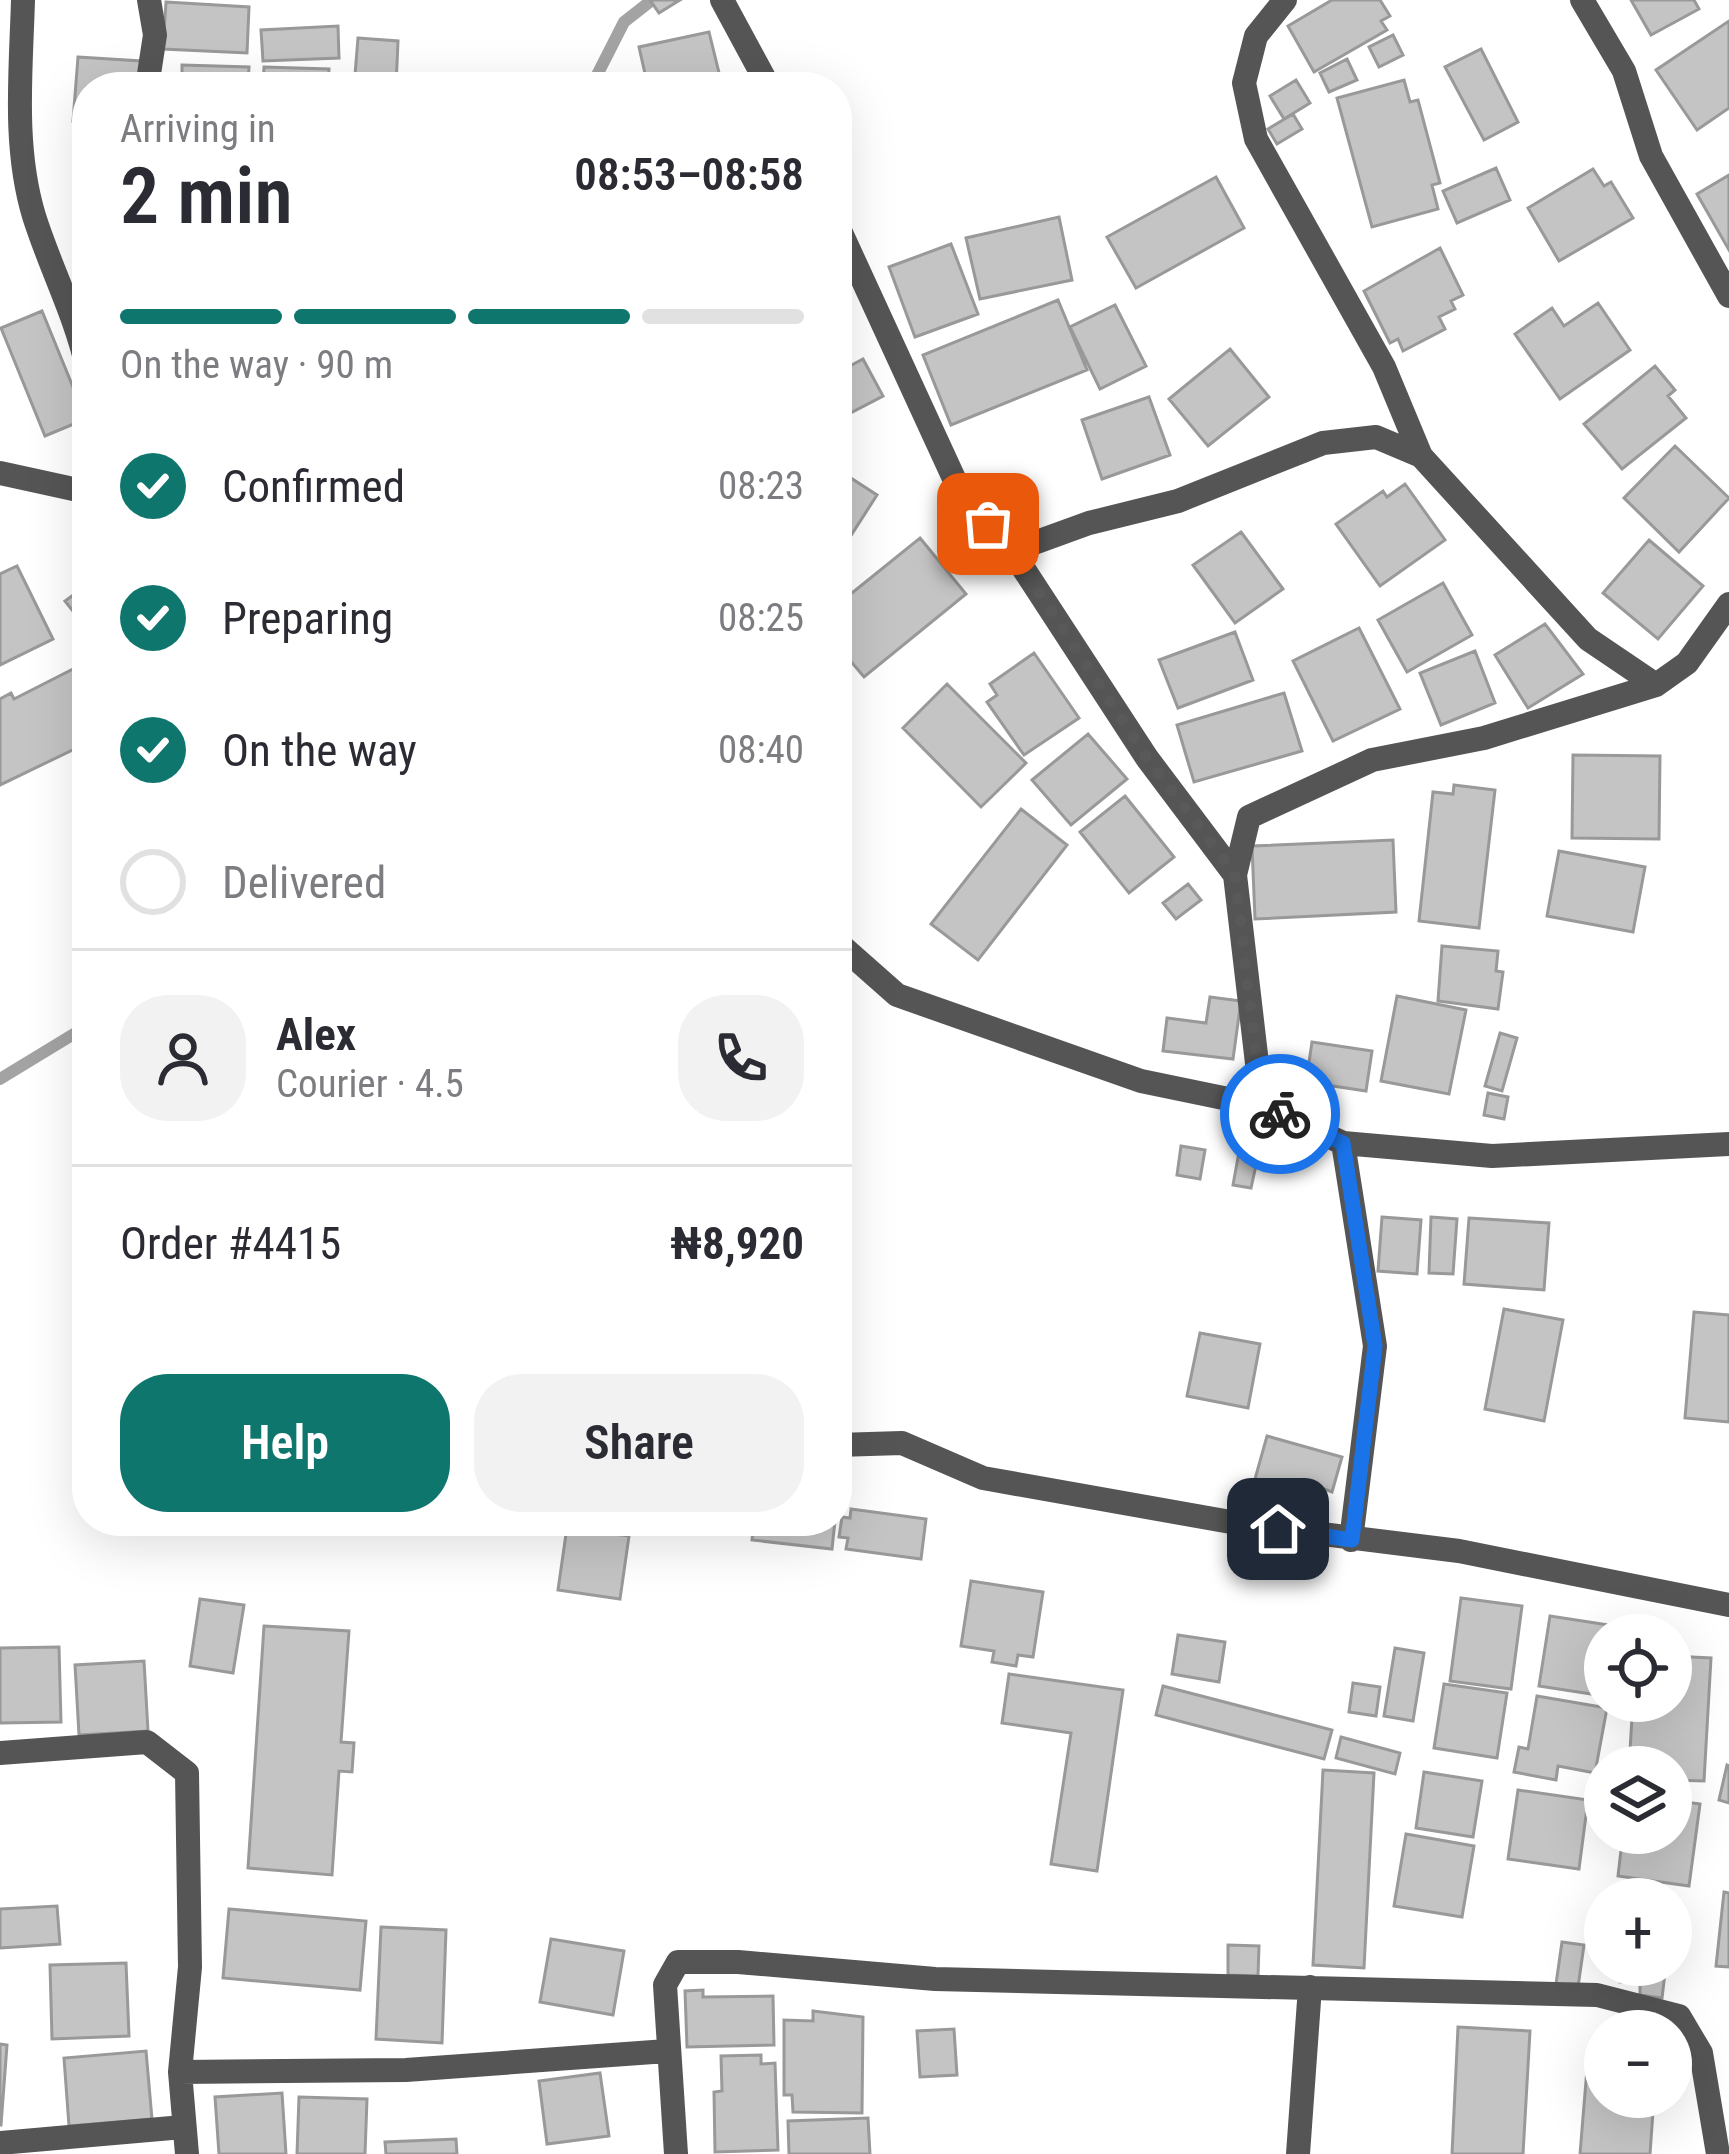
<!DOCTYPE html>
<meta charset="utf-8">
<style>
:root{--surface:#fff;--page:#f2f2f3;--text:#2b2b33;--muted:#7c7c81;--line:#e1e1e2;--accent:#0f766e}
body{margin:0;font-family:"Roboto Condensed",sans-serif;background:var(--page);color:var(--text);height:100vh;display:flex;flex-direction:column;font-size:45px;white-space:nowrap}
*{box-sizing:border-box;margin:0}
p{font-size:39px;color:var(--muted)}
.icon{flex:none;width:66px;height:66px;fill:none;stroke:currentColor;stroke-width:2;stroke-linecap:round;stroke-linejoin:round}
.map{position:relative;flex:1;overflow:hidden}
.details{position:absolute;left:72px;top:72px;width:780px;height:1464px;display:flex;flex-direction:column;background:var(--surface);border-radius:48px;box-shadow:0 12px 48px #0002}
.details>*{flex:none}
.tools{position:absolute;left:1584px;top:1614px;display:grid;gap:24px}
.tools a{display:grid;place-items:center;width:108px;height:108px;border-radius:50%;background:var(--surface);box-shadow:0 12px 48px #0002;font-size:60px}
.pin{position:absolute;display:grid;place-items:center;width:102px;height:102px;color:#fff;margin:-51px;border-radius:24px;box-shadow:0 6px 18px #0006}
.courier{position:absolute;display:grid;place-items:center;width:120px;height:120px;margin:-60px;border:9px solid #1a73e8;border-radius:50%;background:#fff;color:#222;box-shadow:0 3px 15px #0007}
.head em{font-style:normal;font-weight:600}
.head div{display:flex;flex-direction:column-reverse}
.head{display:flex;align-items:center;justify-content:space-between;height:204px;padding:0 48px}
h1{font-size:78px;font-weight:600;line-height:90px}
.bar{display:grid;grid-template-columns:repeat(4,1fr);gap:18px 12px;align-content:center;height:144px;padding:0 48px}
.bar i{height:15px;border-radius:9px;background:var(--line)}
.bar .current{background:var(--accent)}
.bar p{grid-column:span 4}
.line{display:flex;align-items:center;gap:30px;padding:0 48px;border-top:3px solid var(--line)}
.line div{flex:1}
.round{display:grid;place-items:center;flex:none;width:126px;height:126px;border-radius:48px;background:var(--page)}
ol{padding:0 48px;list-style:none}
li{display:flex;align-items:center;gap:36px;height:132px}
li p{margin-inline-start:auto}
li .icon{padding:12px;border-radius:50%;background:var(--accent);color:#fff;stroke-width:4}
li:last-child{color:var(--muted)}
li i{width:66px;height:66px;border:6px solid var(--line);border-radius:50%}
.action{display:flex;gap:24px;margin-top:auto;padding:24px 48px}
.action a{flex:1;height:138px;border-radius:48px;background:var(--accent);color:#fff;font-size:48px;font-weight:600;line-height:138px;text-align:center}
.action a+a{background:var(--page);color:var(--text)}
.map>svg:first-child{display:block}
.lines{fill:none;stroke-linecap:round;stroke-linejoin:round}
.stream{stroke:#a3a3a3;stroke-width:12}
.building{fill:#c4c4c4;stroke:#999;stroke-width:3}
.minor{stroke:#555;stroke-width:24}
.done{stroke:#595959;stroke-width:12;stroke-dasharray:0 21.6}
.route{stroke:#1a73e8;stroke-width:15}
</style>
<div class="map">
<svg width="1729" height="2154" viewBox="0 0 1729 2154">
<rect width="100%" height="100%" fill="#fff"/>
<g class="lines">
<path class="stream" d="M591,87L624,22L652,0
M0,1079L87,1026"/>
</g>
<path class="building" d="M650,0H680L659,13Z
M1332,0H1380L1390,16L1381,21L1387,30L1314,72L1288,26Z
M1631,0H1694L1699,9L1651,35Z
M166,2L249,7L247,53L163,49Z
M1729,21V108L1697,130L1656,70Z
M338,26L339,58L263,61L261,30Z
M709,32L722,85L648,87L639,47Z
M1393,35L1403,55L1379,67L1369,47Z
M358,38L398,41L396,87H354Z
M1481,49L1518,122L1484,140L1445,67Z
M78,57L141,61L140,87H87V122L73,121Z
M1347,59L1357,80L1329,92L1320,73Z
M182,65L249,67L248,87H182Z
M264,67L329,69L328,87H263Z
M1296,80L1310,103L1284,119L1270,96Z
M1404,80L1410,102L1418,100L1440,183L1432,185L1438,209L1372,227L1337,98Z
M1293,114L1302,129L1277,144L1268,129Z
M1496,168L1510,200L1457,223L1443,191Z
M1593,169L1604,186L1611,182L1633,218L1559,261L1528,208Z
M1729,175V250L1697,194Z
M1216,177L1244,228L1136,288L1107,237Z
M1059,217L1072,280L980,299L966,238Z
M951,244L978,314L915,337L889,267Z
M1440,248L1463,295L1451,301L1455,309L1439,317L1445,329L1403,351L1398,339L1390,343L1364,291Z
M1058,300L1087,370L951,425L923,355Z
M1598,303L1630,350L1560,399L1515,334L1552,308L1564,326Z
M1115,305L1146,366L1100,389L1070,327Z
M42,311L86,419L45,436L1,328Z
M1230,349L1269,397L1208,446L1169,399Z
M863,359L883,396L837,420V373Z
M1655,366L1675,390L1668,396L1686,418L1622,469L1584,424Z
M1149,397L1170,455L1102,479L1082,420Z
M1675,446L1729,498L1679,552L1624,498Z
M837,469L877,495L841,551L837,549Z
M1405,484L1445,540L1380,586L1336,524L1383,491L1387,497Z
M1241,532L1283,589L1235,623L1193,565Z
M920,538L966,594L864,677L837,645V605Z
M1649,540L1703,586L1658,639L1603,593Z
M17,566L53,639L0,665V574Z
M1443,583L1472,635L1407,672L1378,620Z
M87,585V629L65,601Z
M1545,624L1583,674L1528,708L1495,655Z
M1359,628L1400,709L1333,741L1293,661Z
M1235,632L1253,680L1178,708L1159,660Z
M1475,651L1495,703L1441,725L1420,673Z
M1034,653L1079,718L1024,755L987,702L997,695L990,684Z
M79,666L87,682V743L0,785V699L11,693L14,699Z
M947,684L1026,763L981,807L903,728Z
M1284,693L1302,751L1194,782L1177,725Z
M1088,734L1127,779L1071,825L1032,780Z
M1573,755L1660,756L1659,839L1572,838Z
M1454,785L1495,790L1479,928L1419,921L1433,792L1453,794Z
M1125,796L1174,857L1129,893L1080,832Z
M1021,809L1067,845L978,960L931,924Z
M1393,840L1396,912L1255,919L1252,846Z
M1559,851L1645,867L1633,932L1547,916Z
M1188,884L1201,900L1176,919L1163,903Z
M1442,946L1498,951L1496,971L1503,972L1498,1009L1438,1001Z
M1397,996L1466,1010L1449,1094L1381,1081Z
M1210,997L1241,1001L1233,1059L1163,1051L1167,1018L1206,1023Z
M1500,1033L1517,1038L1502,1091L1485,1086Z
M1312,1042L1372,1051L1366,1091L1306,1082Z
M1488,1093L1508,1097L1504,1119L1484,1115Z
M1181,1146L1205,1150L1200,1179L1177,1175Z
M1239,1152L1258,1156L1251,1188L1233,1185Z
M1382,1217L1421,1220L1417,1274L1378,1271Z
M1431,1217L1457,1219L1453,1274L1429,1273Z
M1469,1218L1549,1223L1544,1290L1464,1284Z
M1504,1309L1563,1320L1544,1421L1485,1409Z
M1694,1312L1729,1315V1422L1685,1418Z
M1200,1333L1260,1344L1248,1408L1187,1396Z
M1267,1436L1342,1457L1332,1492L1322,1488L1312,1522L1248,1504Z
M851,1509L926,1519L921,1559L846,1549L848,1538L839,1537L842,1517L850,1518Z
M679,1521H728L726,1531Z
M754,1521H835L832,1549L752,1540Z
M567,1527L629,1536L620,1599L558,1590Z
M971,1581L1043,1592L1033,1657L1018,1655L1016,1666L992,1662L994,1651L961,1646Z
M1461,1598L1522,1606L1511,1689L1450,1681Z
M200,1599L244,1605L233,1673L190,1666Z
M1550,1616L1615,1626L1614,1632L1625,1634L1605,1635L1604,1696L1539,1686Z
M264,1626L349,1631L341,1742L354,1743L352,1772L339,1771L332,1875L248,1868Z
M1178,1635L1225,1642L1219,1682L1172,1674Z
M59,1647L61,1722L0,1723V1648Z
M1395,1648L1424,1653L1413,1721L1384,1716Z
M1671,1656L1711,1658L1704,1781L1671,1780V1767H1629L1633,1701H1671Z
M144,1661L148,1731L79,1735L75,1665Z
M1009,1674L1123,1690L1097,1871L1051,1864L1071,1733L1002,1723Z
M1353,1683L1380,1687L1376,1716L1349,1712Z
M1444,1684L1507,1693L1497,1758L1434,1748Z
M1163,1686L1332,1730L1324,1759L1156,1715Z
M1537,1696L1607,1708L1595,1773L1558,1766L1556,1780L1514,1772L1519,1747L1528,1749Z
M1341,1737L1400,1753L1395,1774L1336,1758Z
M1727,1765L1729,1766V1803L1719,1800Z
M1323,1770L1374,1773L1364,1968L1313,1965Z
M1424,1772L1482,1781L1473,1837L1416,1828Z
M1518,1790L1588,1800L1579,1869L1508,1859Z
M1671,1800L1700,1804L1689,1886L1618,1876L1623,1833H1671Z
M1406,1834L1474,1846L1462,1917L1394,1906Z
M1724,1892L1729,1893V1967L1716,1966Z
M57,1906L60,1944L0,1948V1909Z
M229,1909L366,1921L360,1990L223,1978Z
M381,1927L446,1930L442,2043L376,2039Z
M551,1939L624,1951L613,2015L540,2002Z
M1562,1942L1584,1945L1578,1987L1556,1984Z
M1228,1945L1259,1946L1258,1976L1228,1975Z
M126,1963L129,2036L52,2039L50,1965Z
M1621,1965H1666L1662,1998L1640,1995V1984L1620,1982Z
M703,1990V1997L773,1996L774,2045L687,2047L685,1991Z
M813,2011L863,2017L862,2113L793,2112L792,2095H784V2020L813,2021Z
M1458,2027L1530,2031L1523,2154H1452Z
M954,2029L957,2075L920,2077L917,2031Z
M0,2044L7,2045L1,2125H0Z
M146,2051L152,2119L69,2126L64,2058Z
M761,2055V2064L775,2063L778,2150L715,2152L714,2092L722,2091L721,2056Z
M1587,2069L1605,2071V2097H1654L1650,2154H1580Z
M600,2073L609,2136L547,2144L539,2081Z
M282,2093L286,2154H219L215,2097Z
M299,2097L367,2099L365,2154H297Z
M868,2118L870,2154H789L788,2121Z
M456,2139L457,2154H386L385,2142Z"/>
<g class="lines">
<path class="minor" d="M23,0C21,71 13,147 34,216C50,267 75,314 87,367
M722,0L769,87
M1285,0L1256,36L1244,83L1256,139L1384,367L1421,456L1588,639L1656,685
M1582,0L1624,71L1651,156L1729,296
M147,87L155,35L149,0
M837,224L963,498L1012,551L1147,758L1235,875
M0,473L87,492
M1012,551L1089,523L1178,501L1323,443L1376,437L1421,456
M837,942L897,995L1141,1081L1262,1106L1343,1143L1492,1156L1729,1144
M1262,1106L1235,875L1249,817L1372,760L1484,738L1656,685L1687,663L1729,604
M1343,1143L1375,1346L1351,1540
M837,1445L902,1443L983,1478L1242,1524L1459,1551L1729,1605
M0,1753L147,1742L187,1773L190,1967L180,2072L187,2154
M180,2072L406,2070L667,2051
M0,2143L183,2127
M676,2154L665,1985L678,1962H738L935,1979L1597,1995L1679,2016L1701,2053L1718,2154
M1298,2154L1310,1987"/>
</g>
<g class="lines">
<path class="done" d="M988,524L1012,551L1147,758L1235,875L1262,1106L1280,1114"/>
<path class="route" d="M1278,1529L1352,1540L1375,1346L1343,1143L1280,1114"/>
</g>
</svg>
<div class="tools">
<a><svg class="icon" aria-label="locate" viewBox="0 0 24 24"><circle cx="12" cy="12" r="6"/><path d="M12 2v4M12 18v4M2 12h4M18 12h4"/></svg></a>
<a><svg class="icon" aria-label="layers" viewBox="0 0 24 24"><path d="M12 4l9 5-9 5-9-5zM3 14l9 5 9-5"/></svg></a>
<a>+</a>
<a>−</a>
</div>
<div class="pin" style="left:988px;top:524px;background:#ea580c"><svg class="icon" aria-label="bag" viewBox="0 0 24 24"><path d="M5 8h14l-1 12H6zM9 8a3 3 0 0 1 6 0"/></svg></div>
<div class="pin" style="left:1278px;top:1529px;background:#1f2937"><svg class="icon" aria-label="home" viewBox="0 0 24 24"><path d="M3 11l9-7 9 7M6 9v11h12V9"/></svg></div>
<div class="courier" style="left:1280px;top:1114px"><svg class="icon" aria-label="bike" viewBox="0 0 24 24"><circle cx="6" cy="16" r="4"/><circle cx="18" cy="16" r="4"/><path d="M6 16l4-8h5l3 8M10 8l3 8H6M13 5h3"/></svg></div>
<section class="details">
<div class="head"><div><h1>2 min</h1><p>Arriving in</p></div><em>08:53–08:58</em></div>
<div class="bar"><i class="current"></i><i class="current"></i><i class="current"></i><i></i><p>On the way · 90 m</p></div>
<ol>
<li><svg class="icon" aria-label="check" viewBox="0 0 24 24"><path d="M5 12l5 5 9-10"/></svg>Confirmed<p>08:23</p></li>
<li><svg class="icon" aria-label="check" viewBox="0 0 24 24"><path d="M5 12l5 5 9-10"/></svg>Preparing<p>08:25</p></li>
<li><svg class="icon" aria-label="check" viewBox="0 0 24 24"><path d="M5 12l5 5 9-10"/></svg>On the way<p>08:40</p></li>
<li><i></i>Delivered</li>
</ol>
<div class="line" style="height:216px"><a class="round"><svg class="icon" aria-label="person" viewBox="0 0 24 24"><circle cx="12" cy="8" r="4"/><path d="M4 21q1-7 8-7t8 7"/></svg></a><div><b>Alex</b><p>Courier · 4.5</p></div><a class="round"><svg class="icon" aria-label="phone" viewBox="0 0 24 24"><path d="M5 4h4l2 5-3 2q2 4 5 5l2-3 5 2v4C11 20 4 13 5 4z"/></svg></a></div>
<div class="line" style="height:156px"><div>Order #4415</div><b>₦8,920</b></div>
<div class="action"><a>Help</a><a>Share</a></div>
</section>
</div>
